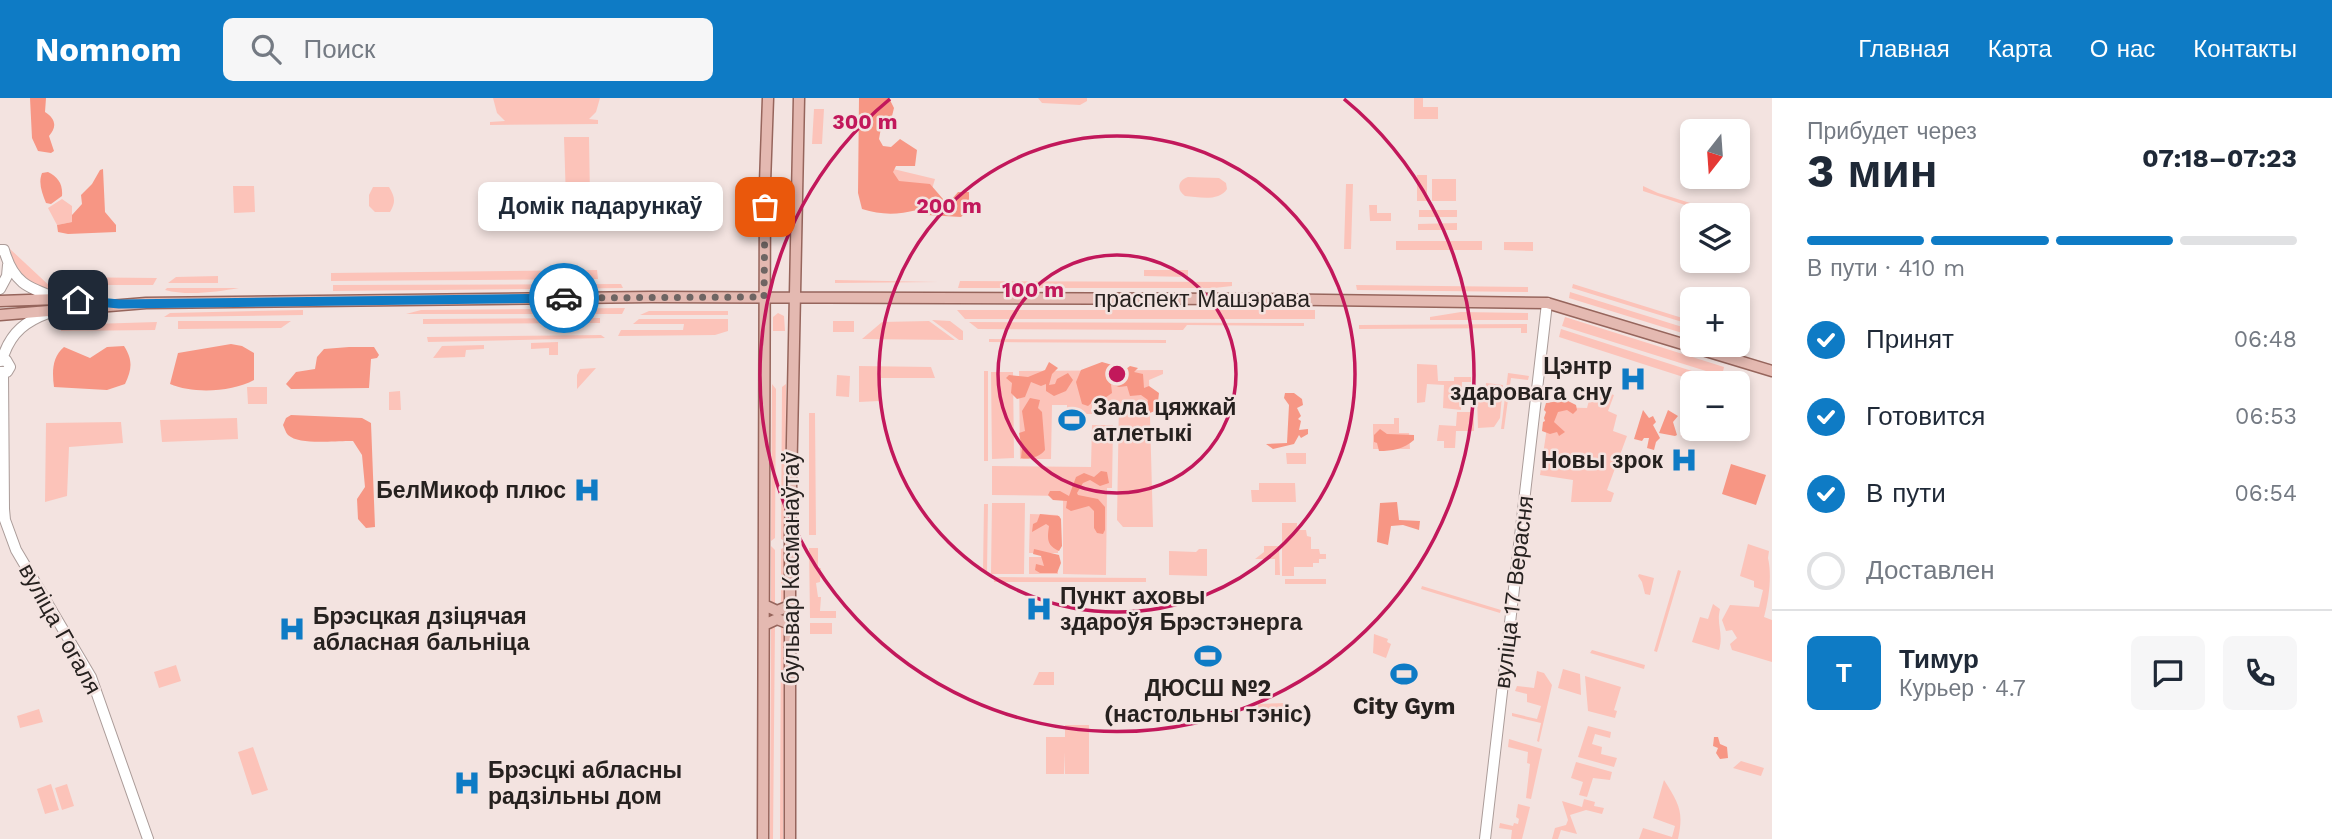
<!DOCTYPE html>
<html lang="ru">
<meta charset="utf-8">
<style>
:root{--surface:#fff;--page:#f6f6f7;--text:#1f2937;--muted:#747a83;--line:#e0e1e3;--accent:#0e7bc5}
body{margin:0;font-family:"Work Sans",sans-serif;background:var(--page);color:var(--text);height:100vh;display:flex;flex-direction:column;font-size:26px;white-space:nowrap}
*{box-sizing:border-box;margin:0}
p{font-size:23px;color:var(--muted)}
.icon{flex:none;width:38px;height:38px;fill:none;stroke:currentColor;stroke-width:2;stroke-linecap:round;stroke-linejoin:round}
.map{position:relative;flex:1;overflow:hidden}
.sheet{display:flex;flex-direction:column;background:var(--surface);width:560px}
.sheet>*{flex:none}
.needle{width:46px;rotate:197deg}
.fabs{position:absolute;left:1680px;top:21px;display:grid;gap:14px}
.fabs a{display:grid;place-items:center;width:70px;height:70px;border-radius:10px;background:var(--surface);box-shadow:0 4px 10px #0003;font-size:35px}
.pin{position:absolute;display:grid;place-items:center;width:60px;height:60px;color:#fff;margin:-30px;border-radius:14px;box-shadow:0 4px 10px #0006}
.courier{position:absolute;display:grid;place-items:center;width:70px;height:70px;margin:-35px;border:5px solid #0e7bc5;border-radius:50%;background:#fff;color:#222;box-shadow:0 2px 9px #0007}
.bubble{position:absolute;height:49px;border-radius:10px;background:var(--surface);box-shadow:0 4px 10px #0003;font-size:23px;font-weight:700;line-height:49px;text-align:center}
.head em{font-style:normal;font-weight:700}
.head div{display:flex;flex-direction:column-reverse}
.head{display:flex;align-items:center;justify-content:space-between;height:119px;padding:0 35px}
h1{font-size:46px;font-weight:700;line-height:52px}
.bar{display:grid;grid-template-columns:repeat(4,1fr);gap:10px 7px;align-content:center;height:84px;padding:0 35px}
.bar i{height:9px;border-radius:5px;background:var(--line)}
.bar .current{background:var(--accent)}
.bar p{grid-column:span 4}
.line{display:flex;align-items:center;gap:18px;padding:0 35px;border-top:2px solid var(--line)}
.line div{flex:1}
.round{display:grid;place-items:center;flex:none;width:74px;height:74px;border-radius:10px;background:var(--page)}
ol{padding:0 35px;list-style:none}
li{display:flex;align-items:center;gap:21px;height:77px}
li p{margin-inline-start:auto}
li .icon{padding:7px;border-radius:50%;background:var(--accent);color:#fff;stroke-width:4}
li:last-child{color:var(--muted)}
li i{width:38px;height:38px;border:4px solid var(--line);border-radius:50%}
header{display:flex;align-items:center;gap:42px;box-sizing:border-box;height:98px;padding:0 35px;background:var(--accent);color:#fff}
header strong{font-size:33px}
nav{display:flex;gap:38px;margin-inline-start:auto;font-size:24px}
.search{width:490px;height:63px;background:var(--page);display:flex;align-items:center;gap:18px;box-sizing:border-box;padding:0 24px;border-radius:10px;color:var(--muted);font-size:26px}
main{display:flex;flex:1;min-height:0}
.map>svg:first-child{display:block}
.green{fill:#fcc3b9}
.forest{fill:#f79684}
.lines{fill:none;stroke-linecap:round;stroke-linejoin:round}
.secondary-casing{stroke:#ab9c99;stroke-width:12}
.primary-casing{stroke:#96655c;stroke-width:13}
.secondary{stroke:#fff;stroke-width:10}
.primary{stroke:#e4b9b1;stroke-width:10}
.done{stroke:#6e6563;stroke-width:7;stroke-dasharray:0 12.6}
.route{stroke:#0e7bc5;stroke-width:9}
.ring{fill:none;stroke:#c2185b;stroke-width:3.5}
.labels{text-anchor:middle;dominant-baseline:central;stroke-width:5;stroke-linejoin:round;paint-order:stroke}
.street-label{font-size:23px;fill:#26211f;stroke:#f3e3e0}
.poi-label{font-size:23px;font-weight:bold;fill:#26211f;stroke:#f3e3e0;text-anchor:start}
.centre{fill:#c2185b;stroke:#f3e3e0;stroke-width:3.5}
.ring-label{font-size:21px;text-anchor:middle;font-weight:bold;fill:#c2185b;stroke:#f3e3e0;stroke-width:5;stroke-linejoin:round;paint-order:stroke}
</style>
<header>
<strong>Nomnom</strong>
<div class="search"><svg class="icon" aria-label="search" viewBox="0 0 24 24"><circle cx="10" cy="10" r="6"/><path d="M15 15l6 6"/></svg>Поиск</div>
<nav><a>Главная</a><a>Карта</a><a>О нас</a><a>Контакты</a></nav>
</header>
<main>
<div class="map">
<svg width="1772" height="741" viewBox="0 0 1772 741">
<rect width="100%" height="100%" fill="#f3e3e0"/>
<path class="green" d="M493,0H600L596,14L589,21L598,22V26L490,27V24L505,23L497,15Z
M1038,0H1087V3L1080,7L1042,5Z
M1414,0H1423V9H1438V21H1414Z
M814,11H824L822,46H812Z
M564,39H589L590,101L566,102Z
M885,69L935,81L929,101L885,100Z
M1417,77H1427V103H1417Z
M1188,79L1219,80L1226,85L1227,91C1219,104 1198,99 1185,98C1176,92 1178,82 1188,79Z
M1432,81H1456V103H1432Z
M1346,86H1353L1351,151H1344Z
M233,88H254L255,114L234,115Z
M1643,88L1658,95L1713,112L1715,117L1643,93Z
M373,89H389C395,99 396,104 390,114H375L369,108V97Z
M721,89L722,128H657V112L648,111V90Z
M62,101L72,108V124L57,127L48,110Z
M1369,107H1377V115H1391V123H1370Z
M1419,112H1457V119H1419Z
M1457,125V132H1418V126Z
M1396,143H1482V152H1396Z
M1504,144H1533V153L1504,152Z
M10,151L54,192C29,192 13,174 10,151Z
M597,172L598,181L331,183V175Z
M1144,172H1188V179L1144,178Z
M218,178V185H168L176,179Z
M52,179L157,180L153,187H57Z
M835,182L938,184L835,185Z
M960,183L1232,184V188L1214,190H958Z
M621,186L623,190L333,193V187Z
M1573,186L1692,223V227L1572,190Z
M1356,187L1528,189V194L1357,192Z
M167,190H239C217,194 187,198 165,192Z
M1570,194L1692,232V238L1569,200Z
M625,210L622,216H406L421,212Z
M303,212V217L164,219L170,215Z
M957,212H1315V221H965Z
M649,213H728V217H640Z
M1461,214L1528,215V222H1430V219Z
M778,215L784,218L785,233H773V219Z
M1565,219L1724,269L1722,278L1562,228Z
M600,220V225L423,226V221Z
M639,221H728V233L715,237L618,238L621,232H683L684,226H633Z
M932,222L950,223L963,233V242H959Z
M178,223H291L281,230L178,231Z
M833,223H854V234H833Z
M929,223L955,242L862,241L882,224Z
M157,224L155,232L61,233L59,227Z
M969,224L1304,225V228L1187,227L1183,232L978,231Z
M1527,226V235H1521V230L1359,231V227Z
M1561,231L1720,282V285H1702L1559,239Z
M601,237L605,240L428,244L427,239Z
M989,241L1166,242V245L989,244Z
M558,244V257H549V250L531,251V245Z
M484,247V251L466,252L465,259L433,260L442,248Z
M1417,266L1437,267L1438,283H1454V279H1471V284H1462L1461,312L1443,310L1444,287L1427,286L1425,304L1417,305Z
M859,268L931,269L935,280H881L879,303L859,304Z
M596,270L577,291V277L580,271Z
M1163,272V276L1149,282L1153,429H1123L1117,422L1119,303H1092V316H1067V307H1052L1051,361H1020L1019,273Z
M984,273H988V363H984Z
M991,274H1013L1014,360L992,361Z
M1508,275L1529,278L1528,282L1511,280L1504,331H1501Z
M837,277L850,278L849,299L836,298Z
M1486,285L1503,287L1500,320L1494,329L1478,330L1477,298H1485Z
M772,286L776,291L775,440L771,443Z
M786,286L785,443L781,441L782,289Z
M247,289H267V306H248Z
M1592,291L1614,297L1608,313L1617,317L1613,333L1627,338L1607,392L1614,395L1611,404H1571L1573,382L1540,377L1550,309L1587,310Z
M400,293L401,312H389V294Z
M1457,314H1474V333H1456L1455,350H1444V343H1437L1439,327L1456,328Z
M809,315H815L816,437H809Z
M237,320L238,341L162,344L160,322Z
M1394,320H1399V335H1409L1410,351H1373V326H1394Z
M121,324L123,345L69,349L67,398L45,404L46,325Z
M1092,327H1113L1112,390H1107L1106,477L1063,476V398L992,397V368L1091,369Z
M1286,355H1306V366H1287Z
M1259,385H1295L1296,404H1252L1251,392H1259Z
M1529,402H1532L1525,467L1522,466Z
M992,405H1025L1024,476H991Z
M984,406H988L987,475H983Z
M1030,416L1058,417V455H1029Z
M1282,425H1297V432H1306L1307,438L1311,439V451H1319L1320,456H1326V461H1319V465H1313V469H1294V478H1282Z
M1748,446L1769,453L1768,460C1772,477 1769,501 1764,519L1772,522V564L1732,552L1730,546L1737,540L1732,532L1726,533L1722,522L1730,507L1759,509L1763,492L1754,489V483L1740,478Z
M771,448L775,452V507L771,503Z
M1264,448H1279L1280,477H1275V461H1255L1264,454Z
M785,449L784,504L781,507V451Z
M809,450H818V470H821L820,484L816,485L818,499H821L820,513H836V520H810Z
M1199,451H1207V478L1169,477V453L1196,454Z
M1029,459H1058V476H1029Z
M1678,472L1681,473L1657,554L1654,553Z
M1639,476L1654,480L1650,497L1645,496L1642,484L1638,478Z
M994,479L1146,480V484H994Z
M1285,481H1326V486H1285Z
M1422,488L1501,512L1500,515L1421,491Z
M1713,506L1720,511C1716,527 1724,535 1719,552L1692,544L1700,519L1708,521Z
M781,524L784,529L783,741H780Z
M775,525L773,741H770L771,528Z
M810,525H832V536H810Z
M1374,536L1388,541L1387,544L1391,546L1386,560L1373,555Z
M1592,552L1645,567L1644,571L1590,555Z
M176,567L181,583L159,590L154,574Z
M1563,571L1580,576L1581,597L1558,590Z
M1537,573L1544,575L1552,587L1539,644L1537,643L1541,625L1512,618V615L1537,621L1541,608L1527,604V596L1515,593L1517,588L1534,590Z
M1039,574H1054V587H1033Z
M1585,578L1621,589L1614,612L1617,613L1615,620L1588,613Z
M1286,605L1287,623L1259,624L1258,606Z
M39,611L43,624L20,630L17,618Z
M1065,627H1089V676H1065V654L1064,676H1046V639H1065Z
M1588,628L1611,634L1610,640L1595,636L1592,646L1602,649L1601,656L1617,660L1614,669L1578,659Z
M1509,641L1542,651L1531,701L1526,700L1530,666L1527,665L1528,654L1508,649Z
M253,649L268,692L252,697L238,654Z
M1741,663L1764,670L1761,678L1733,670Z
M1576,664L1612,674L1610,682L1593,680L1587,699L1579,697L1583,684L1571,680Z
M1664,682C1679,706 1684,713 1678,741H1639L1643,730L1672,739L1675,728L1653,720Z
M51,686L59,712L45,716L37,691Z
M67,686L74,708L62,712L55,690Z
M1584,701L1595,704L1594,708L1604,710L1602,716L1586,712L1570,717L1577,736L1561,732L1558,741H1552L1555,730L1566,727L1568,722L1562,703L1582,709Z
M1518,706L1530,709L1522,741H1511L1512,732L1499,730L1500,725L1513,728L1514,725L1518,726L1519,721L1516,719Z"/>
<path class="forest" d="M30,0H46L45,14C56,21 57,29 49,38L54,53L51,55L38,53L32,40Z
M859,0H889L894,10L891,22L881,30L879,41L883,48L891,49L900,41L917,52L915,68H896L893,74L899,83L930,86L943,101H952L958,94H969V111L961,119L927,117L917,112C897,117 881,117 862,111L858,95Z
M103,71L105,114L116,127V134L68,136L58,134L57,127L72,124V117L82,106L81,97L92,86L100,72Z
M48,74C58,79 63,86 62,98L51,106L46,105C42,95 38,85 42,75Z
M231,246L242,248L254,255V282C232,294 193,296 170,286L178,255Z
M124,248C133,262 132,271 125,286L107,292L54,289C52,274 52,259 64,249L90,260L107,249Z
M349,249H374L379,257L377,260L371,261L369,290L291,291L286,286L296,274L315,271L317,259L324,251Z
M1049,264L1058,270L1052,276L1049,287L1055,286L1057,281L1068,275L1073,282L1066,293L1054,298L1046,293V286L1041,288L1031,284L1025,299L1017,301L1011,295L1012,285L1006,280L1009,277L1028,279L1045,272Z
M1102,264L1126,271L1130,268L1138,270L1134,274L1143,276L1144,290L1149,288L1159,295L1157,312L1150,315L1147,308L1148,302L1141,297L1130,298L1127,288L1119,289L1111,286L1112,295L1102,302L1096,301L1088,308L1082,306L1076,284L1081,272Z
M1285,295H1294L1302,301L1303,307L1297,310L1301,318L1298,321L1301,323L1299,332L1308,331V336L1301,340L1299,337L1294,346L1273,351L1266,346L1287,345L1289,307L1284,300Z
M1030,300L1040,302L1038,310L1042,314L1045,352C1040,359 1028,362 1021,360L1022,350L1019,335L1025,333L1022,313Z
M1566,302L1576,307L1577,312L1573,316L1567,312L1558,314L1554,324L1565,334L1559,338L1557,334L1550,336L1542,333L1543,324L1545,323L1544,320L1546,314L1544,312L1546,305Z
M1643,312L1649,320L1653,318L1656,324L1653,327L1660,340L1656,344L1654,352L1647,350L1649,340H1644L1642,343L1634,341Z
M1668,312L1678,318L1673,324L1677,337L1675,338L1659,335Z
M1686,316H1692V331H1694L1691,341L1681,338V328Z
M291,317L362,320L371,325L375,429L366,430L358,421L357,401L365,389L362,357L353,343C338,342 300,348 288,337C286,335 284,329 283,327L286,320Z
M1380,331L1387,336L1414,337V342C1404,351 1392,353 1379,353L1377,345L1374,344V337Z
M1731,366L1766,377L1756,407L1722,396Z
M1101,373L1107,374L1109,385L1100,388L1090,382L1083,385L1077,395L1078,397L1098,401L1105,409V432L1103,436L1097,435L1094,430V413L1089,408L1071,413L1066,410L1067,403L1053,402L1048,397L1050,393H1060L1069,398L1076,379L1084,375L1094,379Z
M1397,404L1399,422L1420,423L1419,432L1403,427L1391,428L1388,447L1377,444L1380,405Z
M1040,416L1059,418L1061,421L1062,448L1059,453C1047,447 1047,442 1049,428L1046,426L1032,434L1033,426L1037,424Z
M1034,451L1059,457L1061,465L1057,475H1040L1035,472L1036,466L1044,468L1041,458L1033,456Z
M1714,639H1718L1720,646L1727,649L1728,660L1720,661L1716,655L1718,650L1713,648Z"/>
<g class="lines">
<defs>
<path id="secondary" d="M0,152H4C13,184 27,190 57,200
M0,191L7,178L8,167
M4,256C12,234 26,223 48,215
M0,263L6,262L10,269L7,274H0
M3,275L4,411L5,422L16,452L91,579L148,741
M1485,741L1547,205"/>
<path id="primary" d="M0,203L57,201L92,204
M0,217L146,205L651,199L1243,201L1547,205L1772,273
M764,507L777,513L789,508
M764,527L777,521L790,526
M763,741L765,85L768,0
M790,741V440L799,0"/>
</defs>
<use href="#secondary" class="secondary-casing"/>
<use href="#primary" class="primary-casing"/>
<use href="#secondary" class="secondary"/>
<use href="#primary" class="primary"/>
</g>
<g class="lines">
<path class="done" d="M564,200L764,199L765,109"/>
<path class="route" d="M78,202L119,206L564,200"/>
</g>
<g class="ring">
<circle cx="1117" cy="276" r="119"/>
<circle cx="1117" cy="276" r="238"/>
<path d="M1344 1A357 357 0 1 1 890 1"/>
</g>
<defs>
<symbol id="hospital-bare" viewBox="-9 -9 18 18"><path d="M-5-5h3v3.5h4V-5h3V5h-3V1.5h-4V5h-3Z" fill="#0e7bc5" stroke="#f3e3e0" stroke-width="2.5" paint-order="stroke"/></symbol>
<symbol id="stadium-bare" viewBox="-9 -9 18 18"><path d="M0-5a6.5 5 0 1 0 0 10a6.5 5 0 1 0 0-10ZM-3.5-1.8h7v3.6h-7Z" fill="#0e7bc5" stroke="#f3e3e0" stroke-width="2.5" paint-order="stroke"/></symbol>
</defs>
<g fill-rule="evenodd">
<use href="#hospital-bare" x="1614" y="262" width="38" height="38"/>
<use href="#stadium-bare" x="1053" y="303" width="38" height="38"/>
<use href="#hospital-bare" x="1665" y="343" width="38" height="38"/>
<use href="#hospital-bare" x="568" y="373" width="38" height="38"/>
<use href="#hospital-bare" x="1020" y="492" width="38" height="38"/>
<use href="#hospital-bare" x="273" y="512" width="38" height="38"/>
<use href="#stadium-bare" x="1189" y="539" width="38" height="38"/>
<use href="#stadium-bare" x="1385" y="557" width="38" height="38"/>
<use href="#hospital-bare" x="448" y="666" width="38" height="38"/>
</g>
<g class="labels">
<g class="street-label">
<text x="1202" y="201">праспект Машэрава</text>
<text transform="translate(791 470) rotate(-90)">бульвар Касманаўтаў</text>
<text transform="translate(1514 494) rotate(-83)">вуліца 17 Верасня</text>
<text transform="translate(60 531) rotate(61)">вуліца Гогаля</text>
</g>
<g class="poi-label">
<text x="1612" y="268" text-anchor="end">Цэнтр<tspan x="1612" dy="26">здаровага сну</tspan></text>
<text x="1093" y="309">Зала цяжкай<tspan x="1093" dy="26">атлетыкі</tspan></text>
<text x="1663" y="362" text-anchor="end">Новы зрок</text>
<text x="566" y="392" text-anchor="end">БелМикоф плюс</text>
<text x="1060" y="498">Пункт аховы<tspan x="1060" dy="26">здароўя Брэстэнерга</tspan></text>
<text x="313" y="518">Брэсцкая дзіцячая<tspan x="313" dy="26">абласная бальніца</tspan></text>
<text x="1208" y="590" text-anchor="middle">ДЮСШ №2<tspan x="1208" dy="26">(настольны тэніс)</tspan></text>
<text x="1404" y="608" text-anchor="middle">City Gym</text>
<text x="488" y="672">Брэсцкі абласны<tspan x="488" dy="26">радзільны дом</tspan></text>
</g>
</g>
<circle cx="1117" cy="276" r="10" class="centre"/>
<g class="ring-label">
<text x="865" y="31">300 m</text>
<text x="949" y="115">200 m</text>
<text x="1033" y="199">100 m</text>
</g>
</svg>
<div class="fabs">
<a><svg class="needle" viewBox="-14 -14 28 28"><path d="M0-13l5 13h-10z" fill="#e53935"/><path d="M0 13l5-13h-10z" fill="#747a83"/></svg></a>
<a><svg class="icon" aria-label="layers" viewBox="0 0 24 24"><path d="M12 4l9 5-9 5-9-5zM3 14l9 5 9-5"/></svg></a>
<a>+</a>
<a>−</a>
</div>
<div class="pin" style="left:765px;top:109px;background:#ea580c"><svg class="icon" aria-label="bag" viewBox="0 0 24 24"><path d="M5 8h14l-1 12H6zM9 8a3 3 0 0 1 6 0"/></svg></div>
<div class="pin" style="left:78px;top:202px;background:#1f2937"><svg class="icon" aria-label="home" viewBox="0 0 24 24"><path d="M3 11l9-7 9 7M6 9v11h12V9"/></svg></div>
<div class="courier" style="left:564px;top:200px"><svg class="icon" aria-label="car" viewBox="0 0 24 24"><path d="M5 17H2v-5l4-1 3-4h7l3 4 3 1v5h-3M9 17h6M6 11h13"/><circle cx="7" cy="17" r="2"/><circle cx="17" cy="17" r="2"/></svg></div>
<div class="bubble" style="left:478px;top:84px;width:245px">Домік падарункаў</div>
</div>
<section class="sheet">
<div class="head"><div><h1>3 мин</h1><p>Прибудет через</p></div><em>07:18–07:23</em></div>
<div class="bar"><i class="current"></i><i class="current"></i><i class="current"></i><i></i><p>В пути · 410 m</p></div>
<ol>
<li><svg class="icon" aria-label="check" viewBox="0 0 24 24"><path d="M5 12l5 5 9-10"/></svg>Принят<p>06:48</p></li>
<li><svg class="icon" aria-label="check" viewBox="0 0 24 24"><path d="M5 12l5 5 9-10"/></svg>Готовится<p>06:53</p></li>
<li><svg class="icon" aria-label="check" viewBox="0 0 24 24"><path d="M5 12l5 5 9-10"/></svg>В пути<p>06:54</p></li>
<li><i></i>Доставлен</li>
</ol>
<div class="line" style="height:126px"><b class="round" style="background:var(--accent);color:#fff">Т</b><div><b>Тимур</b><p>Курьер · 4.7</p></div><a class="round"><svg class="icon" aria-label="chat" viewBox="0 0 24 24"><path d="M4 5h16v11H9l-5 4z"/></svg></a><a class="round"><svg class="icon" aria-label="phone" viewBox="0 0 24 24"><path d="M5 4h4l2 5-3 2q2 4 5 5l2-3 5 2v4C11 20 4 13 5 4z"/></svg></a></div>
</section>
</main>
